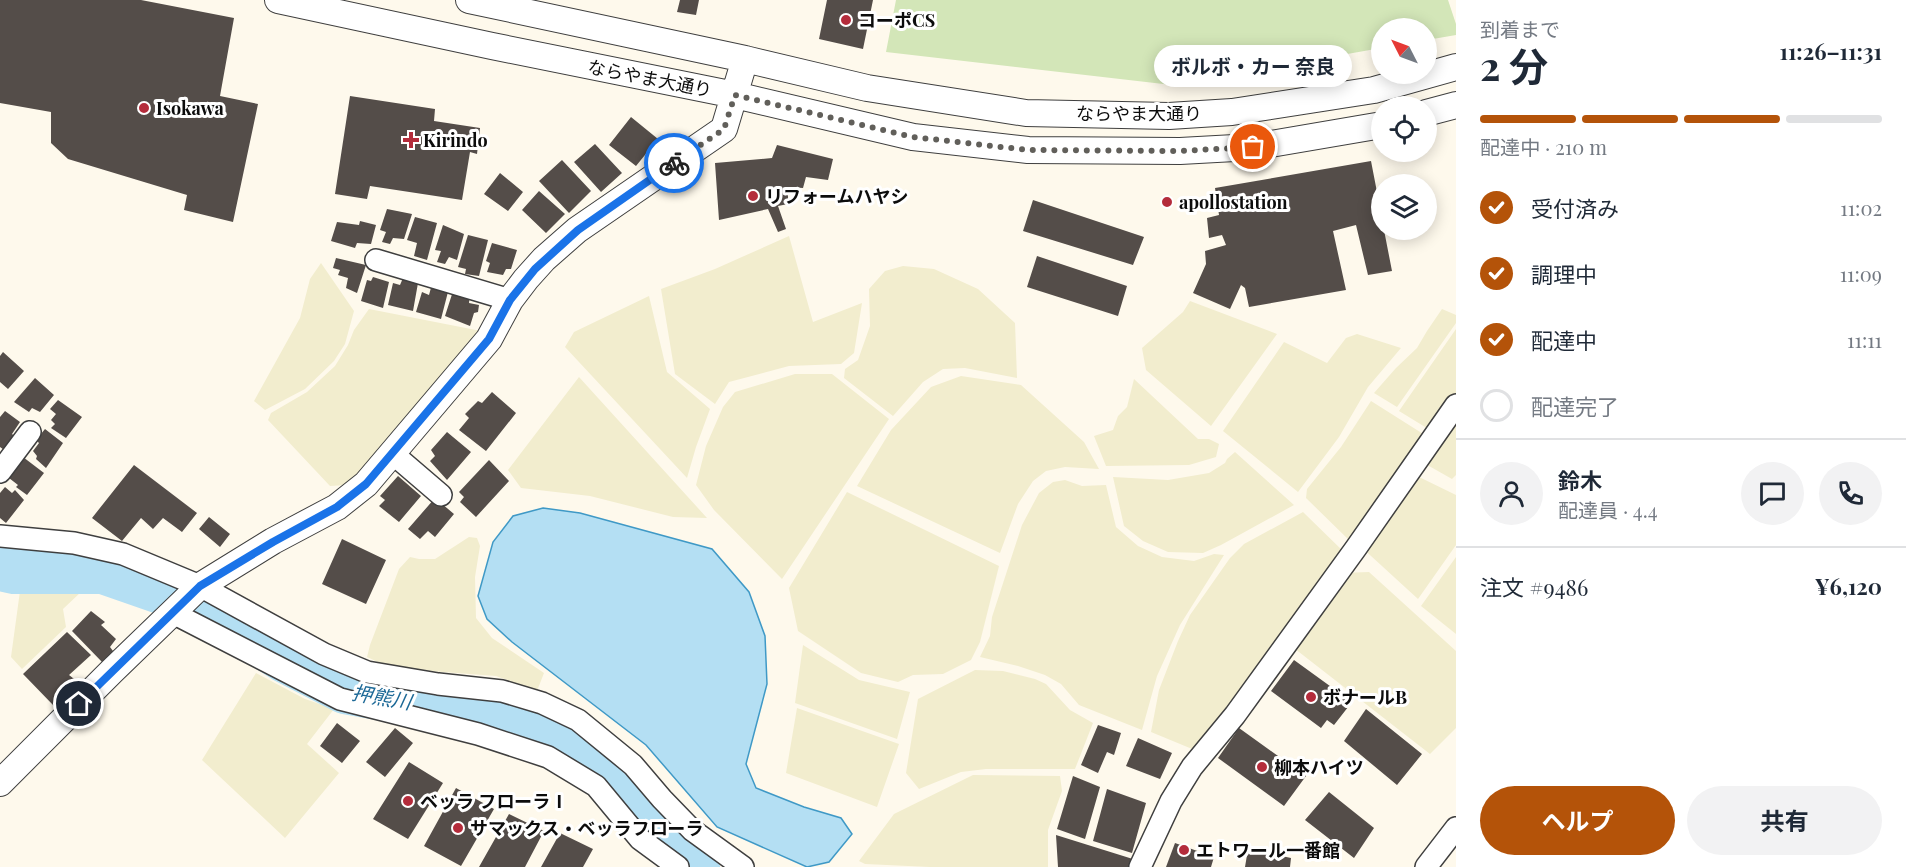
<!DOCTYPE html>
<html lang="ja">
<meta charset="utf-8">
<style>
:root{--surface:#fff;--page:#f2f2f3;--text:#1f2937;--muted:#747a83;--line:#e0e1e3;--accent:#b45309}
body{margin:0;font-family:"Playfair Display","Noto Sans JP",serif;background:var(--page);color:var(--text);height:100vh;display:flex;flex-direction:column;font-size:22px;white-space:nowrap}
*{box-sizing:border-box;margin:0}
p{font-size:20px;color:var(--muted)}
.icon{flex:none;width:33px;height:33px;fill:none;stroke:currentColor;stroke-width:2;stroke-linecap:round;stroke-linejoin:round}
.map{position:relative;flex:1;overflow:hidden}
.details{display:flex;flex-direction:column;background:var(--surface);width:450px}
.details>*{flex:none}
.needle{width:39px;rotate:312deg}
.controls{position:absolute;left:1371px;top:18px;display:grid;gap:12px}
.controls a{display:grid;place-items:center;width:66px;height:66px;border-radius:50%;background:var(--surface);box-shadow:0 3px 15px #0003;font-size:30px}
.pin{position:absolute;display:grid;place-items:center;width:51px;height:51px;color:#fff;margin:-26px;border:3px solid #fff;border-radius:50%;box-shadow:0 2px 6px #0007}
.courier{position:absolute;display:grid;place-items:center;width:60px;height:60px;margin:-30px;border:4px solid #1a73e8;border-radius:50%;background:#fff;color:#222;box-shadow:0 2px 8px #0007}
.bubble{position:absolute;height:42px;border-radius:21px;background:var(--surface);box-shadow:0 3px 15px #0003;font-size:20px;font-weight:700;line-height:42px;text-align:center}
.head em{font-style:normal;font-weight:700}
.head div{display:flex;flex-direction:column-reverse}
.head{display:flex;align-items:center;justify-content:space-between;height:102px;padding:0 24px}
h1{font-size:39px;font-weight:700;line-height:45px}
.bar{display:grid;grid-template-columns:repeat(4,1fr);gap:9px 6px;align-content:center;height:72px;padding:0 24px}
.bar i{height:8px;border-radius:4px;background:var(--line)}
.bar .active{background:var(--accent)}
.bar p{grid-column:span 4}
.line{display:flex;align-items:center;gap:15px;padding:0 24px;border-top:2px solid var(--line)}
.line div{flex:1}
.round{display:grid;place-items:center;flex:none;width:63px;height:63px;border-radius:32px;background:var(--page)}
ol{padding:0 24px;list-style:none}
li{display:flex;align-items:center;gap:18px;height:66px}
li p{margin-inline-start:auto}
li .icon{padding:6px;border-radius:50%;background:var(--accent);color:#fff;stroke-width:4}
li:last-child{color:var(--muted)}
li i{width:33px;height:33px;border:3px solid var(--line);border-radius:50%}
.action{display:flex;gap:12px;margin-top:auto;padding:12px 24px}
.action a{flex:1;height:69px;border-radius:36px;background:var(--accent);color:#fff;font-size:24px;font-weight:700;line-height:69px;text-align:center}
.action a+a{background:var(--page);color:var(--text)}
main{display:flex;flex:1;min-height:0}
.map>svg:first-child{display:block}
.farmland{fill:#f2edce}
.green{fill:#d3e6b8}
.water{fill:#b4dff3;stroke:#3f99c6;stroke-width:1.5}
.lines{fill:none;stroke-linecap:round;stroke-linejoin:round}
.river{stroke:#b4dff3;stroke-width:46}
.building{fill:#544d49}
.minor-casing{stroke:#3f3f3f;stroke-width:24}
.tertiary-casing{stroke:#3f3f3f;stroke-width:28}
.minor{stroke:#fff;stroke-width:21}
.tertiary{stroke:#fff;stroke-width:26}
.done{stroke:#615f5a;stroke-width:6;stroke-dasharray:0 10.8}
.route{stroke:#1a73e8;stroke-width:8}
.poi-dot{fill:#b42c3b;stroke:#fff;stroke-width:2}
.labels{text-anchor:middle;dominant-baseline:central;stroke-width:6;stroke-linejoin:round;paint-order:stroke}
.poi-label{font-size:18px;font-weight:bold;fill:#0c0c0c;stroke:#fff;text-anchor:start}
.street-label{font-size:18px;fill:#0c0c0c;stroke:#fff}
.water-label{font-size:20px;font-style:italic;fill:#1d6997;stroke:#fff}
</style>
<main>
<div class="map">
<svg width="1456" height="867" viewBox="0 0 1456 867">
<rect width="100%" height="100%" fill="#fef9ec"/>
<path class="farmland" d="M789,236L813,322L862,303L854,353L841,364L789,366L729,382L715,404L675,374L661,289L715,269Z
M321,263L354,311L345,344L334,361L305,389L265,410L254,401L300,318L310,279Z
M903,266L934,269L978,289L1015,323L1017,378L965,368L943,369L923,382L893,416L844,378L845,369L858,360L870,326L869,289L885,271Z
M649,296L667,372L710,409L696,447L687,478L565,347L574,332Z
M1190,301L1277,334L1211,426L1146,370L1142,348L1183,312Z
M369,309L481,331L362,471L347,485L330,486L268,420L271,413L307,392L335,366L348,345L354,330Z
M1442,309L1456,315V323L1397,407L1374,393L1396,368L1417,348L1427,331Z
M1456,329V394L1430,430L1399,411Z
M1357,334L1401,348L1368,387L1339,437L1298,492L1223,431L1284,342L1327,363L1346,338Z
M795,374H832L889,419L782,579L714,510L696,485L706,446L723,407L735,392Z
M961,376L1021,385L1084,442L1099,469L1065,467L1046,471L1033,481L1018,504L1000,553L857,486L891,430L931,387Z
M579,377L707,518L673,517L590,496L521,488L508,470Z
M1134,379L1198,439H1209L1219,444L1216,457L1189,465L1106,466L1094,436L1113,430L1118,416L1127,407Z
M1371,401L1428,437L1352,543L1306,498L1307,489L1341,447Z
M1456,415V475L1452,479L1422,462Z
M1235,452L1294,505L1221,545L1203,553L1168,552L1143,541L1124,526L1113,477L1168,480L1209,473L1225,463L1227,459Z
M1417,476L1456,495V545L1418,599L1359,545Z
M1065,480L1082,486L1106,485L1116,527L1138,546L1162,557L1194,561L1214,554L1224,555L1180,625L1157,676L1142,730L1079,705L1061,684L1045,675L1018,666L980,657L990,636L992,617L1022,525L1039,493L1053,482Z
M847,492L999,566L980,642L971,660L943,674L913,675L898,682L861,673L798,631L789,588Z
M1303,512L1345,553L1197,751L1151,732L1159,690L1178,641L1190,615L1230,558L1244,544Z
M469,537L477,538L480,546L475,577L476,618L492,638L544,673L537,691L496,676L391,668L367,657L370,645L399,569L410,557L419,559H435Z
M1456,557V634L1421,606Z
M1369,572L1456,651V728L1430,754L1290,645L1342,573Z
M64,585L82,591L63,609L66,627L22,669L11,657L20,591Z
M803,645L859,680L910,692L897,739L795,703Z
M975,670L1003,671L1035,679L1046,684L1070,710L1093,723L1075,769H986L961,772L919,789L906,773L918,699Z
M256,673L305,699L334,709L307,744L339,773L285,838L202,760Z
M797,708L899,744L877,807L786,773Z
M973,775L1060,776L1062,791L1048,830V867H930L865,864L859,861L894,814Z"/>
<path class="green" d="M896,0H1448L1456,24V35L1427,40L1426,28H1382L1381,48L1172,85L886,52Z"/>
<path class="water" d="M543,508L580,513L712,549L749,592L765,636L767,684L746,764L756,788L804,807L841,818L852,834L829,862L807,867L717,827L646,745L512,642L487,619L478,596L493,542L513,516Z"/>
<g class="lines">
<path class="river" d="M0,568L14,571H103L195,603L285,660L345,691L395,700L542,722L609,771L658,833L697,867"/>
</g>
<path class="building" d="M0,0H141L234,18L220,96L258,104L233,222L184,210L187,195L68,159L51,143V112L0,103Z
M680,0H699L696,15L677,12Z
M827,0H873L863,49L819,39Z
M350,96L435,109L434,121L480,128L477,154L470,152L462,200L370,186L367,199L335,194Z
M631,117L658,139L636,166L609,145Z
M595,144L622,173L601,192L574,162Z
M777,145L833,159L828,180L806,177L803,188L788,187V204L778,206L786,229L778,232L768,209L719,220L715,163L772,158Z
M562,160L591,191L569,213L539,181Z
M1371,161L1382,218V230H1384L1392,271L1368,275L1356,225L1333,231L1346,290L1249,307L1245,288L1241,285L1230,309L1193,293L1206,264L1205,251L1226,245L1222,235L1209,238L1207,218L1219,215L1215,188Z
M500,173L523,192L508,211L484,194Z
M539,191L565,214L546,233L522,210Z
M1033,200L1144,237L1133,265L1023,231Z
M387,209L412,214L404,239L393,238L390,244L382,242L386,232L380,230Z
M415,217L437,223L427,260L414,256L417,243L407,240Z
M360,221L376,225L371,244L357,243L355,248L331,241L337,222L359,225Z
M443,225L464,234L457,260L449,257L445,264L437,262L441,251L435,250Z
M468,235L488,240L479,276L465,274L466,269L458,267Z
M492,243L517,250L511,269H506L503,275L487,272L490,263L486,261Z
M1037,256L1127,286L1118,316L1027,287Z
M336,258L366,265L357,293L346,288L348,278L338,275L340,270L333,268Z
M373,277L389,282L383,308L361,301L367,280L371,281Z
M403,278L418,283L413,311L388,305L393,283L400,285Z
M432,284L449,288L441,319L416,312L422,292L429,295Z
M454,288L470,292L469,303L479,305L478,312L474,313L470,326L445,316Z
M3,352L24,371L8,389L0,382V356Z
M35,378L54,395L40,412L32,408L29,412L14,402Z
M492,392L516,413L486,451L459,430L469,418L465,414L478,401L482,403Z
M58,400L82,417L66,438L51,428L55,424L51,420L56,414L50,409Z
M5,411L20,422L12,434L18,439L7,452L0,447V417Z
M45,429L63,443L46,468L36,459L37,456L33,451L39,443L36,440Z
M447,432L471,452L447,480L430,461L435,456L431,450Z
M23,457L44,473L27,495L16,487L18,485L9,478Z
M489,460L509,481L476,517L460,502L464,497L459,492Z
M134,465L197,513L182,532L163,518L153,529L141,518L122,541L92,518Z
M398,476L421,496L399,522L379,506L385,500L380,496Z
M5,487L12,493L15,490L24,500L6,523L0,518V493Z
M435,498L454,514L435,537L428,531L420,539L408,529Z
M209,517L230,534L220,547L199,529Z
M342,539L386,560L366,604L322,584Z
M91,611L105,622L101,625L116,639L110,647L113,651L103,663L72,631Z
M67,632L91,655L69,675L78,682L54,706L23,674Z
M1294,660L1352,702L1334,725L1327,720L1321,728L1271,691Z
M1366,709L1422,754L1397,785L1344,741Z
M337,723L360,741L342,763L320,746Z
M1098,725L1121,733L1114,755L1107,752L1098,773L1081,765Z
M395,728L413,743L385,777L366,762Z
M1239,728L1306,776L1284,806L1218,758Z
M1138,738L1172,753L1160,779L1126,766Z
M409,762L443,783L408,839L373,819Z
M1073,776L1100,787L1085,839L1057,829Z
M456,788L494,809L461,866L424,846Z
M1107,789L1146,803L1132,853L1093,841Z
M1329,792L1374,828L1354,858L1305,820Z
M509,814L544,831L525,867H479Z
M560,833L593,849L583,867H541Z
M1056,835L1136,860L1133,867H1058Z
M1175,843L1214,857L1211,867H1166Z
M1248,849L1291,858L1290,867H1245Z"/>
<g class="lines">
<defs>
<path id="minor" d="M376,260L510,300
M392,453L441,495
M0,472L30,432
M0,536L74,543L123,554L200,586L324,654L367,672L438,684L502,691L542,703L578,720L633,765L662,799L692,830L743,867
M173,613L340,699L478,734L548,757L596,786L640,839L678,867
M1140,867L1171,801L1192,767L1235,715L1356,548L1456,405
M1426,867L1456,828"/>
<path id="tertiary" d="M278,0L492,46L735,95L913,137L1028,150L1180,151L1253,147L1382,125
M469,0L745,59L867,88L1026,113L1169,116L1232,112L1374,90L1456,67
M1426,113L1456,105
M0,783L112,671L200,586L273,541L337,507L366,484L489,339L510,300L526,279L544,259L577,230L724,129L745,59"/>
</defs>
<use href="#minor" class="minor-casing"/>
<use href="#tertiary" class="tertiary-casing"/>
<use href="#minor" class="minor"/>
<use href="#tertiary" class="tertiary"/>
</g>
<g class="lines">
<path class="done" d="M674,163L724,129L735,95L913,137L1028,150L1180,151L1253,147"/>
<path class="route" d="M79,704L200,586L273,542L337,507L366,484L489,339L510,300L535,269L578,230L674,163"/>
</g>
<g class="poi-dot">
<circle cx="846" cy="20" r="6"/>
<circle cx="144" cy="108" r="6"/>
<path d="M408 131h6v6h6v6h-6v6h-6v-6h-6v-6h6z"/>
<circle cx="753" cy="196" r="6"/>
<circle cx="1167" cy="202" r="6"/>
<circle cx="1311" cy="697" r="6"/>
<circle cx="1262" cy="767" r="6"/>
<circle cx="408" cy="801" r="6"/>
<circle cx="458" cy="828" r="6"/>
<circle cx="1184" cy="850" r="6"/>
</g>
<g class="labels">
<g class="poi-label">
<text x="858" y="20">コーポCS</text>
<text x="156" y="108">Isokawa</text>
<text x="423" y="140">Kirindo</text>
<text x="765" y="196">リフォームハヤシ</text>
<text x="1179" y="202">apollostation</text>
<text x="1323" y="697">ボナールB</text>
<text x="1274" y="767">柳本ハイツ</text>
<text x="420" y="801">ベッラ フローラⅠ</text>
<text x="470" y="828">サマックス・ベッラフローラ</text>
<text x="1196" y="850">エトワール一番館</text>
</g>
<g class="street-label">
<text transform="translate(650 78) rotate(11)">ならやま大通り</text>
<text x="1139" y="113">ならやま大通り</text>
</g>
<g class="water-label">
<text transform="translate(382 696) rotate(10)">押熊川</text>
</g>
</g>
</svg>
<div class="controls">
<a><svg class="needle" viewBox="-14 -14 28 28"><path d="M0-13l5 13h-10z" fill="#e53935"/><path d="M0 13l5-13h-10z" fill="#747a83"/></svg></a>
<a><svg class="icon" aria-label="locate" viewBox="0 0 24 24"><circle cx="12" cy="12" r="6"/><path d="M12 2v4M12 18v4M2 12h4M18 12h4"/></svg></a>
<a><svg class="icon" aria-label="layers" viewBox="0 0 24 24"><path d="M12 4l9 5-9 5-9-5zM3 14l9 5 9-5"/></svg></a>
</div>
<div class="pin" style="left:1253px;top:147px;background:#ea580c"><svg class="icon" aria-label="bag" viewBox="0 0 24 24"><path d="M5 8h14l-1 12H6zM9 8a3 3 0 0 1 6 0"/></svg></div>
<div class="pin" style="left:79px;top:704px;background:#1f2937"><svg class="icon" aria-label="home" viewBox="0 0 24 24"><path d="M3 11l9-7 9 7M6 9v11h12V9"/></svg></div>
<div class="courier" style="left:674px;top:163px"><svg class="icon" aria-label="bike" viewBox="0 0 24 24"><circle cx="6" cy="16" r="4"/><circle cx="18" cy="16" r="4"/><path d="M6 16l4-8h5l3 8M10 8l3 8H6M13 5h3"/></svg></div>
<div class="bubble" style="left:1154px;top:45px;width:198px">ボルボ・カー 奈良</div>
</div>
<section class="details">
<div class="head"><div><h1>2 分</h1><p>到着まで</p></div><em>11:26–11:31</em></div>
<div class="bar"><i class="active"></i><i class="active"></i><i class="active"></i><i></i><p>配達中 · 210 m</p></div>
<ol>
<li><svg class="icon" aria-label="check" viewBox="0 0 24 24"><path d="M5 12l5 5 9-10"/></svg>受付済み<p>11:02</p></li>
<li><svg class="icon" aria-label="check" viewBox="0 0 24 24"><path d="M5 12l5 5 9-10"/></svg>調理中<p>11:09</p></li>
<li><svg class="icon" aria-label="check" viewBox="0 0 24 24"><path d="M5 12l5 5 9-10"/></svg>配達中<p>11:11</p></li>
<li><i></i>配達完了</li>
</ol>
<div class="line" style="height:108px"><a class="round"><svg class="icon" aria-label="person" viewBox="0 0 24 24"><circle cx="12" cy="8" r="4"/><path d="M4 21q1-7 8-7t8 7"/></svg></a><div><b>鈴木</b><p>配達員 · 4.4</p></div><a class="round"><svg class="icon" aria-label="chat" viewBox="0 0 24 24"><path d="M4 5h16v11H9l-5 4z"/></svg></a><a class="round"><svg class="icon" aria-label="phone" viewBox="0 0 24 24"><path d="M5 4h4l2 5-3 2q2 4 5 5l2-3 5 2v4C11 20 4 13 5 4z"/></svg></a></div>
<div class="line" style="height:78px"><div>注文 #9486</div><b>¥6,120</b></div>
<div class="action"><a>ヘルプ</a><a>共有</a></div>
</section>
</main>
